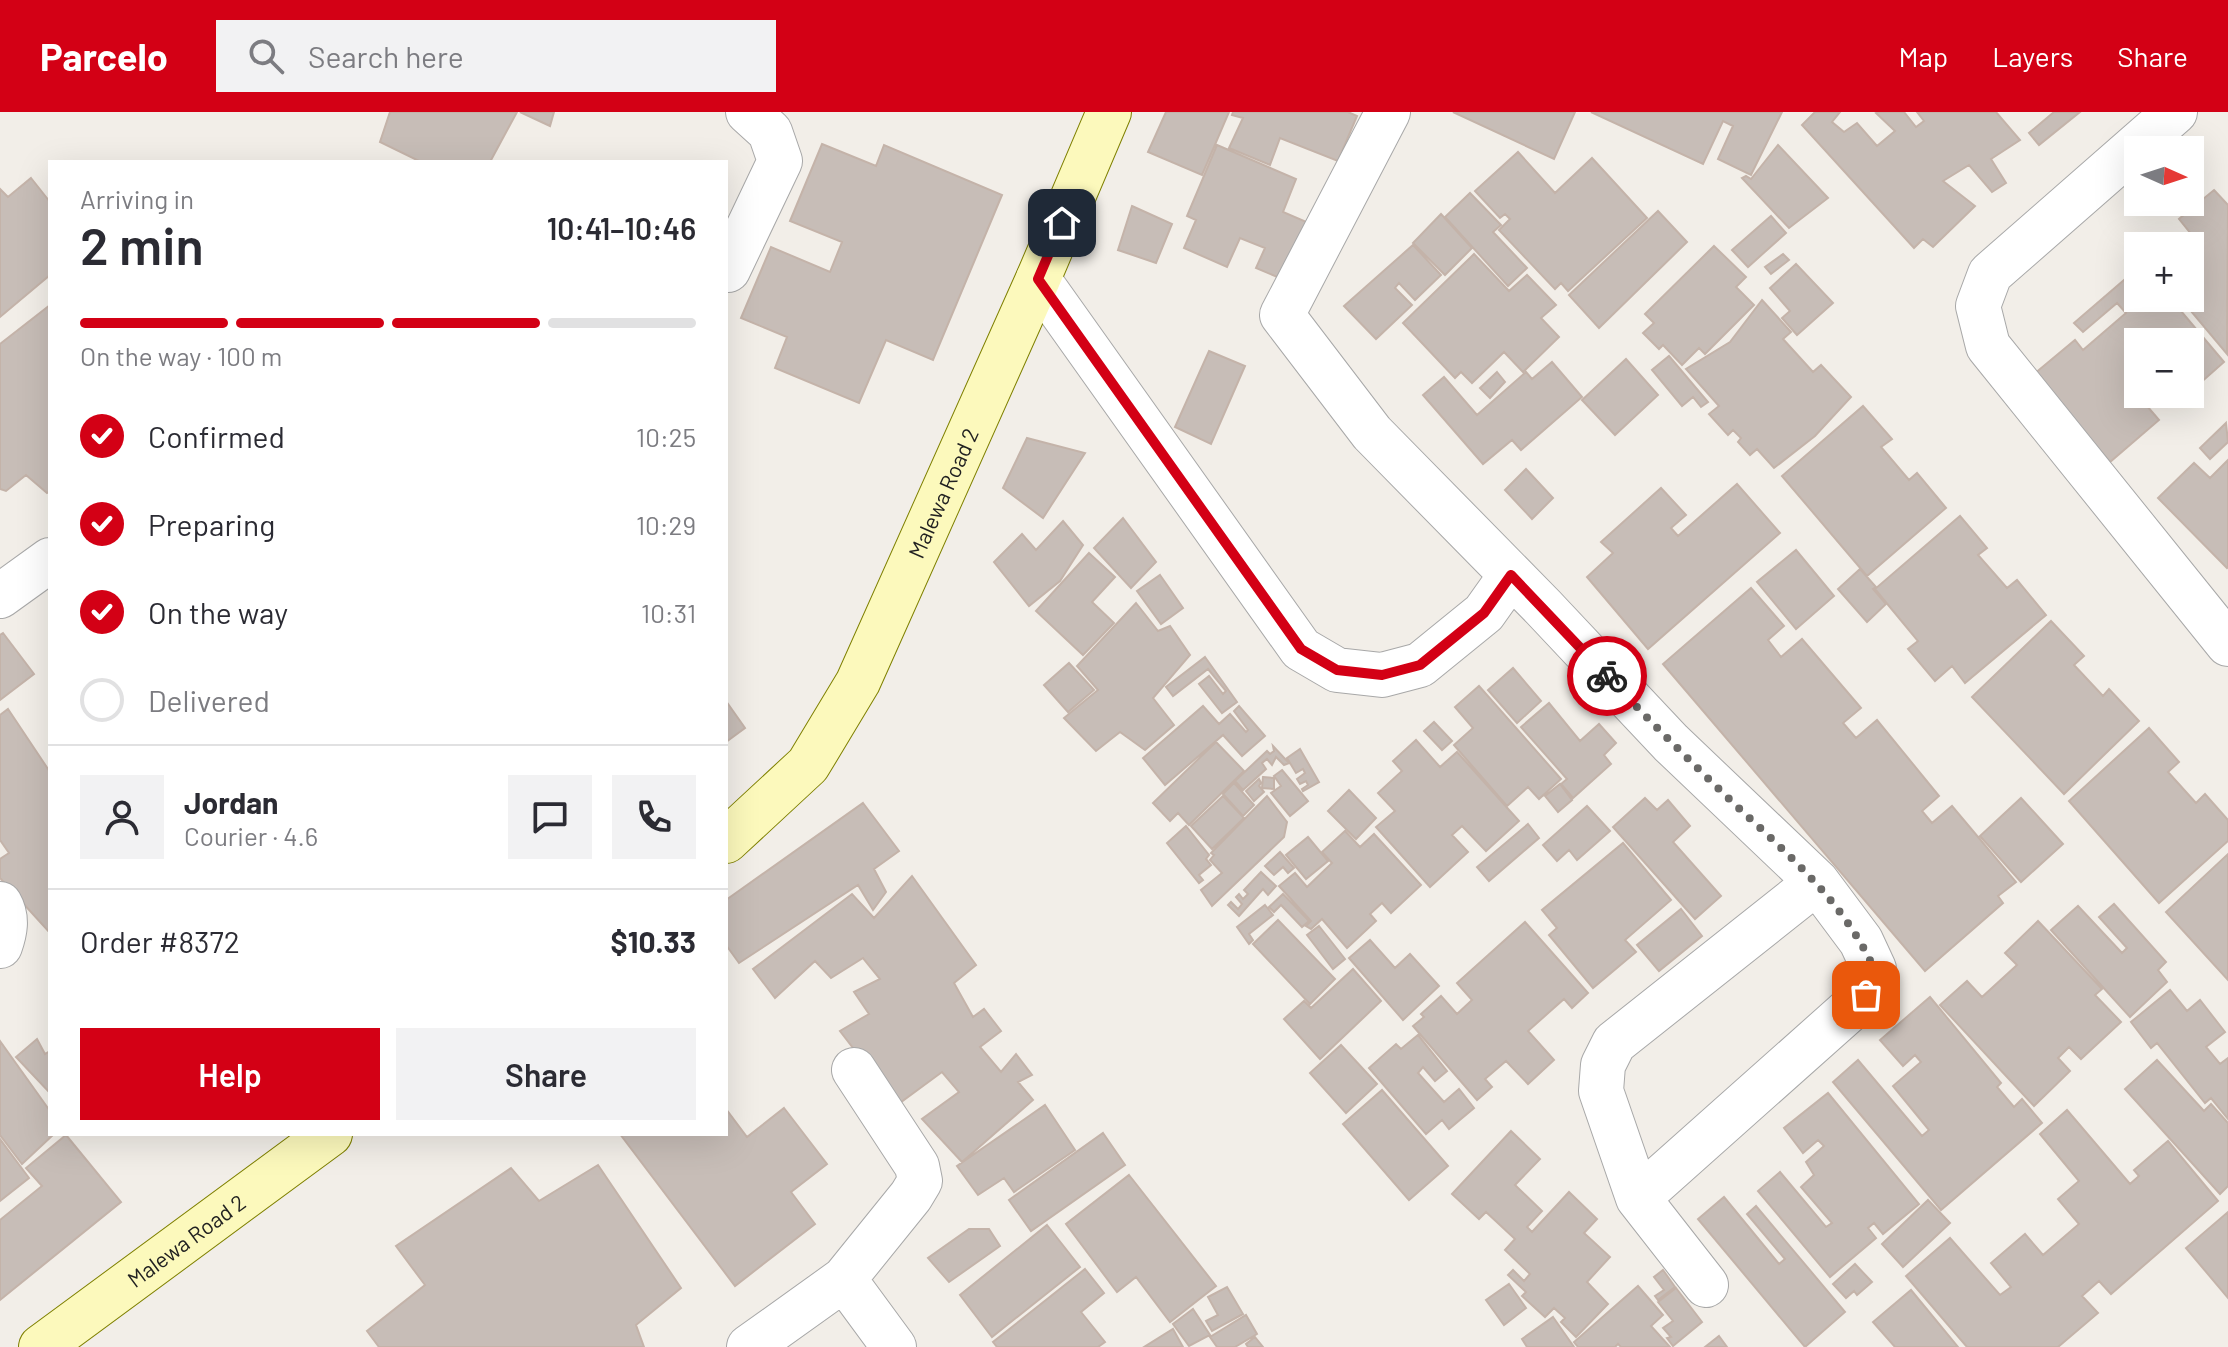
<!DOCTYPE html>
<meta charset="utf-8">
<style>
:root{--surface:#fff;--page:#f2f2f3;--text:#2b2b33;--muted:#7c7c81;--line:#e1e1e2;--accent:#d30015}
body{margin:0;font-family:Barlow,sans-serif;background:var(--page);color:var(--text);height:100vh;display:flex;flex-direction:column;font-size:30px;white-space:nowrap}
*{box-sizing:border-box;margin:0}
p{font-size:26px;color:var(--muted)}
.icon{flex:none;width:44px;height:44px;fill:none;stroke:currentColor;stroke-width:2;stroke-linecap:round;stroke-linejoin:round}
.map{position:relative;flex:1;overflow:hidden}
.panel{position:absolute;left:48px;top:48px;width:680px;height:976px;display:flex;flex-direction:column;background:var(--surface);border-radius:0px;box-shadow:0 8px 32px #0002}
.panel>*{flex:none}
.needle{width:52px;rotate:93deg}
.fabs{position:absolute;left:2124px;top:24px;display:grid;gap:16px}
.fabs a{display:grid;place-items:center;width:80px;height:80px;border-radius:0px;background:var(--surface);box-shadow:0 8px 32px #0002;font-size:40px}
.pin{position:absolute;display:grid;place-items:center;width:68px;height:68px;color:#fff;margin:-34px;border-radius:16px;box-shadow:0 4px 12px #0006}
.courier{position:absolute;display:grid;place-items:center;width:80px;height:80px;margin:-40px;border:6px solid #d30015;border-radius:50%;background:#fff;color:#222;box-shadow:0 2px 10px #0007}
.headline em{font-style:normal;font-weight:600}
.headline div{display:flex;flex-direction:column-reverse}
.headline{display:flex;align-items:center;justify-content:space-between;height:136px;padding:0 32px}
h1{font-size:52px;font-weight:600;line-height:60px}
.bar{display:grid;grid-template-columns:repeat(4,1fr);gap:12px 8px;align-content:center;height:96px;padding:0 32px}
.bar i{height:10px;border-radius:6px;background:var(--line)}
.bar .active{background:var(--accent)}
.bar p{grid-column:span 4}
.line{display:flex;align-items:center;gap:20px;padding:0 32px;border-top:2px solid var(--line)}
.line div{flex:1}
.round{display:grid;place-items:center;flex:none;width:84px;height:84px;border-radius:0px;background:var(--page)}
ol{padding:0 32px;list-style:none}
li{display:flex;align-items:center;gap:24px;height:88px}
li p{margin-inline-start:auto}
li .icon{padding:8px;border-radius:50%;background:var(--accent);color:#fff;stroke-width:4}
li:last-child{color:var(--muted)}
li i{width:44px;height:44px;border:4px solid var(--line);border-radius:50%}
.action{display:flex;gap:16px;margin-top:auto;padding:16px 32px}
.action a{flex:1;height:92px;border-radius:0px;background:var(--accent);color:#fff;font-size:32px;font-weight:600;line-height:92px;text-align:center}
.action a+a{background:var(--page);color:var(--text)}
header{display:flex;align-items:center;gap:48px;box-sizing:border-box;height:112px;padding:0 40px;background:var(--accent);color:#fff}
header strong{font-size:38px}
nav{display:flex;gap:44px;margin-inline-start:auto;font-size:28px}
.search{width:560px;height:72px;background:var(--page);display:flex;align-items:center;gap:20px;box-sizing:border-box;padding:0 28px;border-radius:0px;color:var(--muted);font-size:30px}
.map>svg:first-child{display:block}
.building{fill:#c7bdb7;stroke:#c4b3a9;stroke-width:2}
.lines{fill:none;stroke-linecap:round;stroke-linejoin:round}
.minor-casing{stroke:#a8a8a8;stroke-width:46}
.secondary-casing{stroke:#7f8000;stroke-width:46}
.minor{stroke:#fff;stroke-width:44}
.secondary{stroke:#fcf9bc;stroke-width:44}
.done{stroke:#6a6967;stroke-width:8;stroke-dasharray:0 14.4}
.route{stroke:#d30015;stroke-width:10}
.labels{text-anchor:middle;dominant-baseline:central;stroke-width:7;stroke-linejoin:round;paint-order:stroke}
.street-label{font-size:22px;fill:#212121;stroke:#fff}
</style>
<header>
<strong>Parcelo</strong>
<div class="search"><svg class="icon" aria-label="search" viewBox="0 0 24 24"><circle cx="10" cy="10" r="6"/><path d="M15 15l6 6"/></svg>Search here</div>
<nav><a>Map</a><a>Layers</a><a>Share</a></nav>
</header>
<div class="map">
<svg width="2228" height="1235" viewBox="0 0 2228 1235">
<rect width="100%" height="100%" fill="#f2eee8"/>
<path class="building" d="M390,0H517L490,50H421L380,30Z
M520,0H554L550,14Z
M1166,0H1229L1202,63L1148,40Z
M1233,0H1348L1357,4L1338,49L1280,26L1270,53L1229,36L1243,6L1232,3Z
M1453,0H1575L1554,47Z
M1591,0H1782L1751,63L1718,47L1733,14L1723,9L1703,52Z
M1815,0H1840L1832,10L1844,20L1857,11L1877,34L1895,19L1876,1L1878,0H1904L1916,15L1924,9L1917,0H1996L2020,28L1991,47L2006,71L1992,80L1969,53L1943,69L1975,94L1933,135L1923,127L1914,136L1802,13Z
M2054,0H2080L2039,33L2029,21Z
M822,32L876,54L884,33L1002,83L933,248L886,228L859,291L775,256L787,225L741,206L771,135L830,160L842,130L790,109Z
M1217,33L1296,67L1283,100L1318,115L1294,172L1256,156L1265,136L1240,126L1227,155L1184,136L1196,108L1187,104Z
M1778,33L1828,86L1789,116L1742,66L1746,64L1751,67Z
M1518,40L1555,81L1592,46L1647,106L1568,179L1561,171L1555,177L1499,118L1510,107L1505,102L1500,106L1475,79Z
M31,66L50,90V163L0,205V77L8,85Z
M2214,78L2228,93L2227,242L2180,186H2190V134H2179L2192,123L2179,107Z
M1470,81L1501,113L1493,120L1527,156L1508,174L1445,105Z
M1132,94L1172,112L1156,151L1118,138Z
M1658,99L1687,130L1599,216L1569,183Z
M1441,102L1472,136L1445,163L1413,131Z
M1771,104L1786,121L1748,155L1732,138Z
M1413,133L1441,163L1415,188L1399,171L1395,176L1412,193L1376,227L1344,194Z
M1714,134L1746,165L1736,175L1754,193L1705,242L1699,236L1682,253L1663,233L1659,237L1643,221L1654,211L1645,202Z
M1474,142L1509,179L1527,163L1556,193L1541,206L1559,225L1523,260L1504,240L1472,271L1461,260L1455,266L1403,211Z
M1783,142L1789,148L1771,162L1765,155Z
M1796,152L1833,191L1797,223L1782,206L1790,199L1770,176Z
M2138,156V186H2170L2224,250L2190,280V230H2138V282H2161L2147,294L2159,308L2110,350L2034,262L2075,228L2083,238L2126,201L2117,191L2083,220L2074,211Z
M1762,188L1791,220L1783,227L1813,260L1821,253L1851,285L1815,324L1774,356L1757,337L1750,343L1738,330L1741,326L1733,318L1728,323L1709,302L1719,294L1686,257L1730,230Z
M50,193V379L47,381L26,363L6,379L0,377V232Z
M1209,239L1245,254L1211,332L1175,315Z
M1669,244L1708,290L1701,295L1693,285L1682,294L1652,258Z
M1626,247L1658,283L1615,323L1582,288Z
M1552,250L1582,285L1521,338L1512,328L1483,352L1423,283L1444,265L1477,303L1526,260L1532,267Z
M1497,260L1505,270L1490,286L1480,276Z
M2171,282H2188L2178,290Z
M1863,294L1892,327L1881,335L1909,368L1917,361L1946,396L1867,464L1782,364Z
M2226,311L2228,330L2210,347L2200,336Z
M1027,326L1085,341L1043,406L1003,376Z
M2228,348V455L2227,456L2158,386L2194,351L2210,366Z
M1526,357L1553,386L1532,407L1505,378Z
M1737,372L1780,421L1648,537L1587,465L1613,441L1601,430L1661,376L1686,403L1671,416L1678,424Z
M1960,404L1987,436L1978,443L2007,476L2017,468L2046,503L1965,571L1952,554L1935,569L1908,537L1918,529L1875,477Z
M1123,406L1156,450L1131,476L1094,436Z
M1063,409L1083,433L1060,469L1029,494L994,450L1022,422L1036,438Z
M1796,438L1834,484L1796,517L1757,470Z
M1089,441L1115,465L1092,490L1114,511L1083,543L1036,499Z
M1860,457L1876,475L1873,477L1886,492L1867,510L1838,477Z
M1160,463L1183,496L1161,512L1137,479Z
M1751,476L1784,514L1768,528L1781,545L1802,527L1861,596L1843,611L1856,626L1877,608L1939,684L1922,699L1932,711L1952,694L2016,770L1998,784L2003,791L1925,859L1663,552Z
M1136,491L1158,519L1170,514L1190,543L1153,586L1174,613L1145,638L1120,620L1096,639L1064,606L1098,578L1077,554Z
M2051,509L2084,544L2074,553L2103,584L2109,577L2139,609L2064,682L1972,585Z
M3,521L34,562L0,588V523Z
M1205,545L1237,590L1222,601L1199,572L1209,564L1223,582L1226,579L1208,557L1173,584L1166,575Z
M1069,551L1094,578L1068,600L1044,573Z
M1513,556L1541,589L1517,611L1488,578Z
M1479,574L1561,667L1539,687L1528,675L1507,694L1454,633L1473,616L1455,595Z
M726,589L745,616L726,630Z
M1549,591L1580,629L1599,612L1616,631L1604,643L1611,652L1573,686L1561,672L1567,667L1521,615Z
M1203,594L1219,612L1230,602L1246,620L1248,618L1234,599L1239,594L1265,624L1242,644L1223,623L1165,673L1143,646Z
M8,597L50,660V821L0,766V747L9,741L0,728V603Z
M1434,610L1452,629L1442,638L1424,619Z
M2149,616L2179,650L2168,660L2196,691L2205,682L2228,708V729L2159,791L2069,689Z
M1416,628L1440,655L1457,640L1519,709L1486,739L1462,714L1452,723L1468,740L1430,775L1376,715L1395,699L1378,681L1402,659L1393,649Z
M1216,630L1244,659L1189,713L1178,701L1170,709L1153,691Z
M1273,634L1289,651L1284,653L1276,645L1272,653L1267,647L1262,651L1266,657L1243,678L1235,669L1267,639L1270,642L1274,639Z
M1300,637L1319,670L1303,679L1302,677L1308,673L1306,669L1300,672L1297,667L1305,661L1303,657L1296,661L1287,646Z
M1282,658L1308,689L1290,704L1271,681L1281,674L1274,664Z
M1263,665L1274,666V677L1262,676Z
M1259,667L1261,671L1259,674L1264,680L1254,689L1246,679Z
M1234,671L1254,693L1243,704L1223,682Z
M1560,672L1572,688L1558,700L1545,684Z
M1349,678L1376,706L1356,727L1328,699Z
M1223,684L1244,706L1212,737L1191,714Z
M1267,684L1287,710L1284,725L1212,794L1201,778L1222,761L1210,748L1214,743L1211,741Z
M1645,686L1657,698L1668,688L1690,714L1673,730L1721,784L1695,807L1613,715Z
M2021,686L2063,732L2021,770L1980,724Z
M863,691L899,739L874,757L886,780L873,798L858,773L739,851L726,833V788Z
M1587,694L1610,719L1577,748L1569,738L1557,749L1543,733Z
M1528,712L1539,726L1489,769L1477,755Z
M1186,714L1209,743L1206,747L1211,753L1199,763L1203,768L1199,771L1167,731Z
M1345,719L1360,735L1374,722L1421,773L1391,801L1382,791L1370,802L1376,809L1347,836L1322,807L1311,817L1306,814L1311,809L1279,774L1295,761L1307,775L1332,751L1322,740Z
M1308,725L1328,749L1306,767L1286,743Z
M1623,731L1671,788L1625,828L1636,840L1593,876L1549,823L1557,816L1542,798Z
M1280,740L1294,756L1288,761L1283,755L1274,763L1265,754Z
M2228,742V868L2166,800Z
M1261,760L1276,774L1268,783L1263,777L1239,804L1228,793L1231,790L1238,797L1242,792L1236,785L1239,782L1243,787L1248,782L1244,778Z
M912,764L976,853L954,871L973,905L984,897L1001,919L980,935L1001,960L1016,942L1032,963L1018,970L1033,988L962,1050L922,1007L959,980L942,960L897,993L840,919L869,902L854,880L880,867L863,846L831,866L815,849L775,886L753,857L852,782L874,806Z
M1283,782L1309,809L1302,815L1281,793L1274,800L1269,795Z
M2114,792L2166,850L2158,858L2167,870L2130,905L2051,818L2078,794L2122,841L2127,836L2099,805Z
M1265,793L1273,803L1249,822L1253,828L1249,832L1237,815Z
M1681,797L1702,824L1659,859L1637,833Z
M1278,808L1335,867L1310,892L1253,832Z
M2038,809L2102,877L2095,883L2121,910L2081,947L2069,935L2058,946L2070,959L2034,994L1940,893L1967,869L1982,885L2017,853L2005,841Z
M1525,810L1588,881L1572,896L1564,887L1528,919L1554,948L1528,972L1506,949L1485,967L1492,975L1477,988L1413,914L1424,905L1421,902L1441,884L1457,902L1472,888L1457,871Z
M1319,814L1345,847L1333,857L1307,823Z
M1370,828L1395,856L1410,842L1439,874L1403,908L1349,846Z
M1353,857L1381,889L1320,947L1284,907L1304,889L1311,896Z
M2170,878L2187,899L2200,888L2225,920L2206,935L2220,952L2228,946V1007L2211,986L2205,991L2157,931L2151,936L2131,910Z
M1930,885L2001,971L1997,975L2014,995L2022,987L2042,1011L1941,1098L1833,970L1858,948L1922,1024L1929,1018L1893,974L1921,950L1915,943L1903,954L1880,928Z
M1418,923L1447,959L1435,969L1423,955L1418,961L1444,990L1459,977L1474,996L1449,1017L1442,1008L1426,1022L1369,956L1396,932L1401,937Z
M37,927L45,942L50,939V981L16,945Z
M0,929L50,999V1022H54L22,1052L0,1023Z
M1341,933L1377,972L1346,1001L1310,961Z
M2157,948L2204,999L2211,992L2228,1011V1074L2220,1082L2125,977Z
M1382,978L1448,1054L1409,1088L1343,1012Z
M1828,981L1919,1092L1883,1122L1874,1111L1868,1116L1876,1126L1830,1165L1758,1079L1780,1060L1826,1115L1832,1111L1801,1075L1814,1063L1806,1050L1824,1034L1818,1028L1803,1041L1784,1016Z
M1045,993L1075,1038L1014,1080L1004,1066L978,1083L957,1054Z
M784,996L827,1052L791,1080L815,1112L735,1174L620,1022H726V997L747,1025Z
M2067,998L2130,1072L2139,1064L2134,1058L2168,1029L2218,1089L2111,1182L2099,1169L2082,1184L2098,1201L2058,1235H1967L1906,1164L1950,1126L2000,1183L2011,1175L1991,1151L2025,1122L2043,1143L2079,1112L2058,1087L2079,1069L2040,1022Z
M1511,1019L1540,1047L1515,1073L1542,1099L1527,1115L1532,1120L1569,1080L1597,1107L1584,1121L1610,1145L1587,1170L1608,1192L1576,1225L1561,1210L1565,1206L1554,1196L1545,1205L1522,1184L1526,1180L1508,1163L1513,1158L1524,1169L1530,1162L1505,1138L1515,1127L1486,1100L1479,1107L1452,1082Z
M1103,1021L1125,1053L1031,1119L1009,1088Z
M66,1023L121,1090L0,1188V1108L42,1074L26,1056Z
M0,1027L29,1066L0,1089Z
M598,1053L681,1176L636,1213L644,1235H379L367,1219L425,1173L396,1134L511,1056L539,1089Z
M1129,1063L1216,1174L1170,1210L1136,1165L1117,1180L1066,1112Z
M1724,1085L1779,1152L1785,1147L1747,1102L1756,1094L1845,1200L1805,1235L1698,1107Z
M1928,1088L1950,1111L1903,1155L1882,1132Z
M2228,1100V1186L2186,1136Z
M1047,1113L1080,1155L992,1225L960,1183Z
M969,1117H989L1000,1134L949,1170L928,1146Z
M1855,1152L1872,1170L1857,1183L1854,1179L1846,1186L1833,1172Z
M1085,1157L1104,1181L1081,1200L1105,1230L1098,1235H997L993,1230Z
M1663,1158L1675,1175L1658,1188L1655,1184L1664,1178L1654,1165Z
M1509,1172L1526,1196L1504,1213L1486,1188Z
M1638,1174L1663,1203L1651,1214L1670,1235H1621L1618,1232L1615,1235H1578L1574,1230Z
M1227,1175L1243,1202L1212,1219L1206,1209L1218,1203L1208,1185Z
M1676,1176L1702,1210L1673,1234L1667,1226L1671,1225L1663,1216L1673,1209L1658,1190Z
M1911,1178L1958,1235H1895L1873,1210Z
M1193,1197L1210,1223L1189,1234L1173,1212Z
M1246,1203L1257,1222L1235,1235H1217L1210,1225Z
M1553,1205L1574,1235H1527L1522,1227Z
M1173,1217L1183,1235H1144Z
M1719,1224L1727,1235H1705Z
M1255,1225L1263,1235H1248L1246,1232Z"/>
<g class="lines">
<defs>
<path id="minor" d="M1388,0L1282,203L1372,321L1543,495L1671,631L1817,770L1861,829L1874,857L1866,883L1638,1086
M2175,0L1990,162L1978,194L1988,234L2228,532
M728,158L780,49L770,20L748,0
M1038,167L1301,537L1337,558L1382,563L1420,553L1484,501L1511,463
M0,484L50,448
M0,792C8,806 5,820 0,834
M844,1167L894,1235
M1706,1173L1638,1086L1601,979L1603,953L1614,931L1817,770
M749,1235L844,1167L911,1084L920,1069L917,1054L854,958"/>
<g id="secondary">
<path id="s1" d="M726,729L808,653L858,570L1038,167L1109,0"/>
<path id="s2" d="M41,1235L330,1022"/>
</g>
</defs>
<use href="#minor" class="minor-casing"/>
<use href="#secondary" class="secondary-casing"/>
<use href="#minor" class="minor"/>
<use href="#secondary" class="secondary"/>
</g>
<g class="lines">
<path class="done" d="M1607,564C1645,604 1684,643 1724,682C1779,735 1842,785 1874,857L1866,883"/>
<path class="route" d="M1062,111L1038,167L1301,537L1337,558L1382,563L1420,553L1484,501L1511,463L1607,564"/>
</g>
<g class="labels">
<g class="street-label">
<text stroke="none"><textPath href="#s1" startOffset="416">Malewa Road 2</textPath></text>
<text stroke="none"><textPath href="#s2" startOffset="180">Malewa Road 2</textPath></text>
</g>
</g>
</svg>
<div class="fabs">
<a><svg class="needle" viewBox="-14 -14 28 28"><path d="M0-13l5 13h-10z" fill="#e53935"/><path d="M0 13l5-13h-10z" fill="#7c7c81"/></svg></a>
<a>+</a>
<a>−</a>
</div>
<div class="pin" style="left:1866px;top:883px;background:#ea580c"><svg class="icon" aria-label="bag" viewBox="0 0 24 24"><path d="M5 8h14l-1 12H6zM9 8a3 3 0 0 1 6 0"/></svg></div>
<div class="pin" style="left:1062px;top:111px;background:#1f2937"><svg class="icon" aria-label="home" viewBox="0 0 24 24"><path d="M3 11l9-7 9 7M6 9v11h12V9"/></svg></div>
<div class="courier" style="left:1607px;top:564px"><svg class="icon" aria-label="bike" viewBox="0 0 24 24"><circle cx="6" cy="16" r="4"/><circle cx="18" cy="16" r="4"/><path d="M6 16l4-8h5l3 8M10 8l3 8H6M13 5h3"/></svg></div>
<section class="panel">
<div class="headline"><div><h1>2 min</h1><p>Arriving in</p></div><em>10:41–10:46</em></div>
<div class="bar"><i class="active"></i><i class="active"></i><i class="active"></i><i></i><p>On the way · 100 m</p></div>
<ol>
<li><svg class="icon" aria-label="check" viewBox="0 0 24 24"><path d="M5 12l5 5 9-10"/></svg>Confirmed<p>10:25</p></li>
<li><svg class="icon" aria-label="check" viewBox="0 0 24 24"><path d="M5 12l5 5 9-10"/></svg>Preparing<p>10:29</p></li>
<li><svg class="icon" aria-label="check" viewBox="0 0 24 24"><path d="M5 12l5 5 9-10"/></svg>On the way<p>10:31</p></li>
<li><i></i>Delivered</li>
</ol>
<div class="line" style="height:144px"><a class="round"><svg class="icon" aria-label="person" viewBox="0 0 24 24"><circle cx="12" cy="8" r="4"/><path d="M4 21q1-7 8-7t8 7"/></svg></a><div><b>Jordan</b><p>Courier · 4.6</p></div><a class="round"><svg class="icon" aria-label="chat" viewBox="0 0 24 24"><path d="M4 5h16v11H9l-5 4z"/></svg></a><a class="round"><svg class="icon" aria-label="phone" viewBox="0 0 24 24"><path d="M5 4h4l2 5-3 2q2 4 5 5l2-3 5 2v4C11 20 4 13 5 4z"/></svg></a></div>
<div class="line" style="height:104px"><div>Order #8372</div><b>$10.33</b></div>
<div class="action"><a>Help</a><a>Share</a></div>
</section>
</div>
